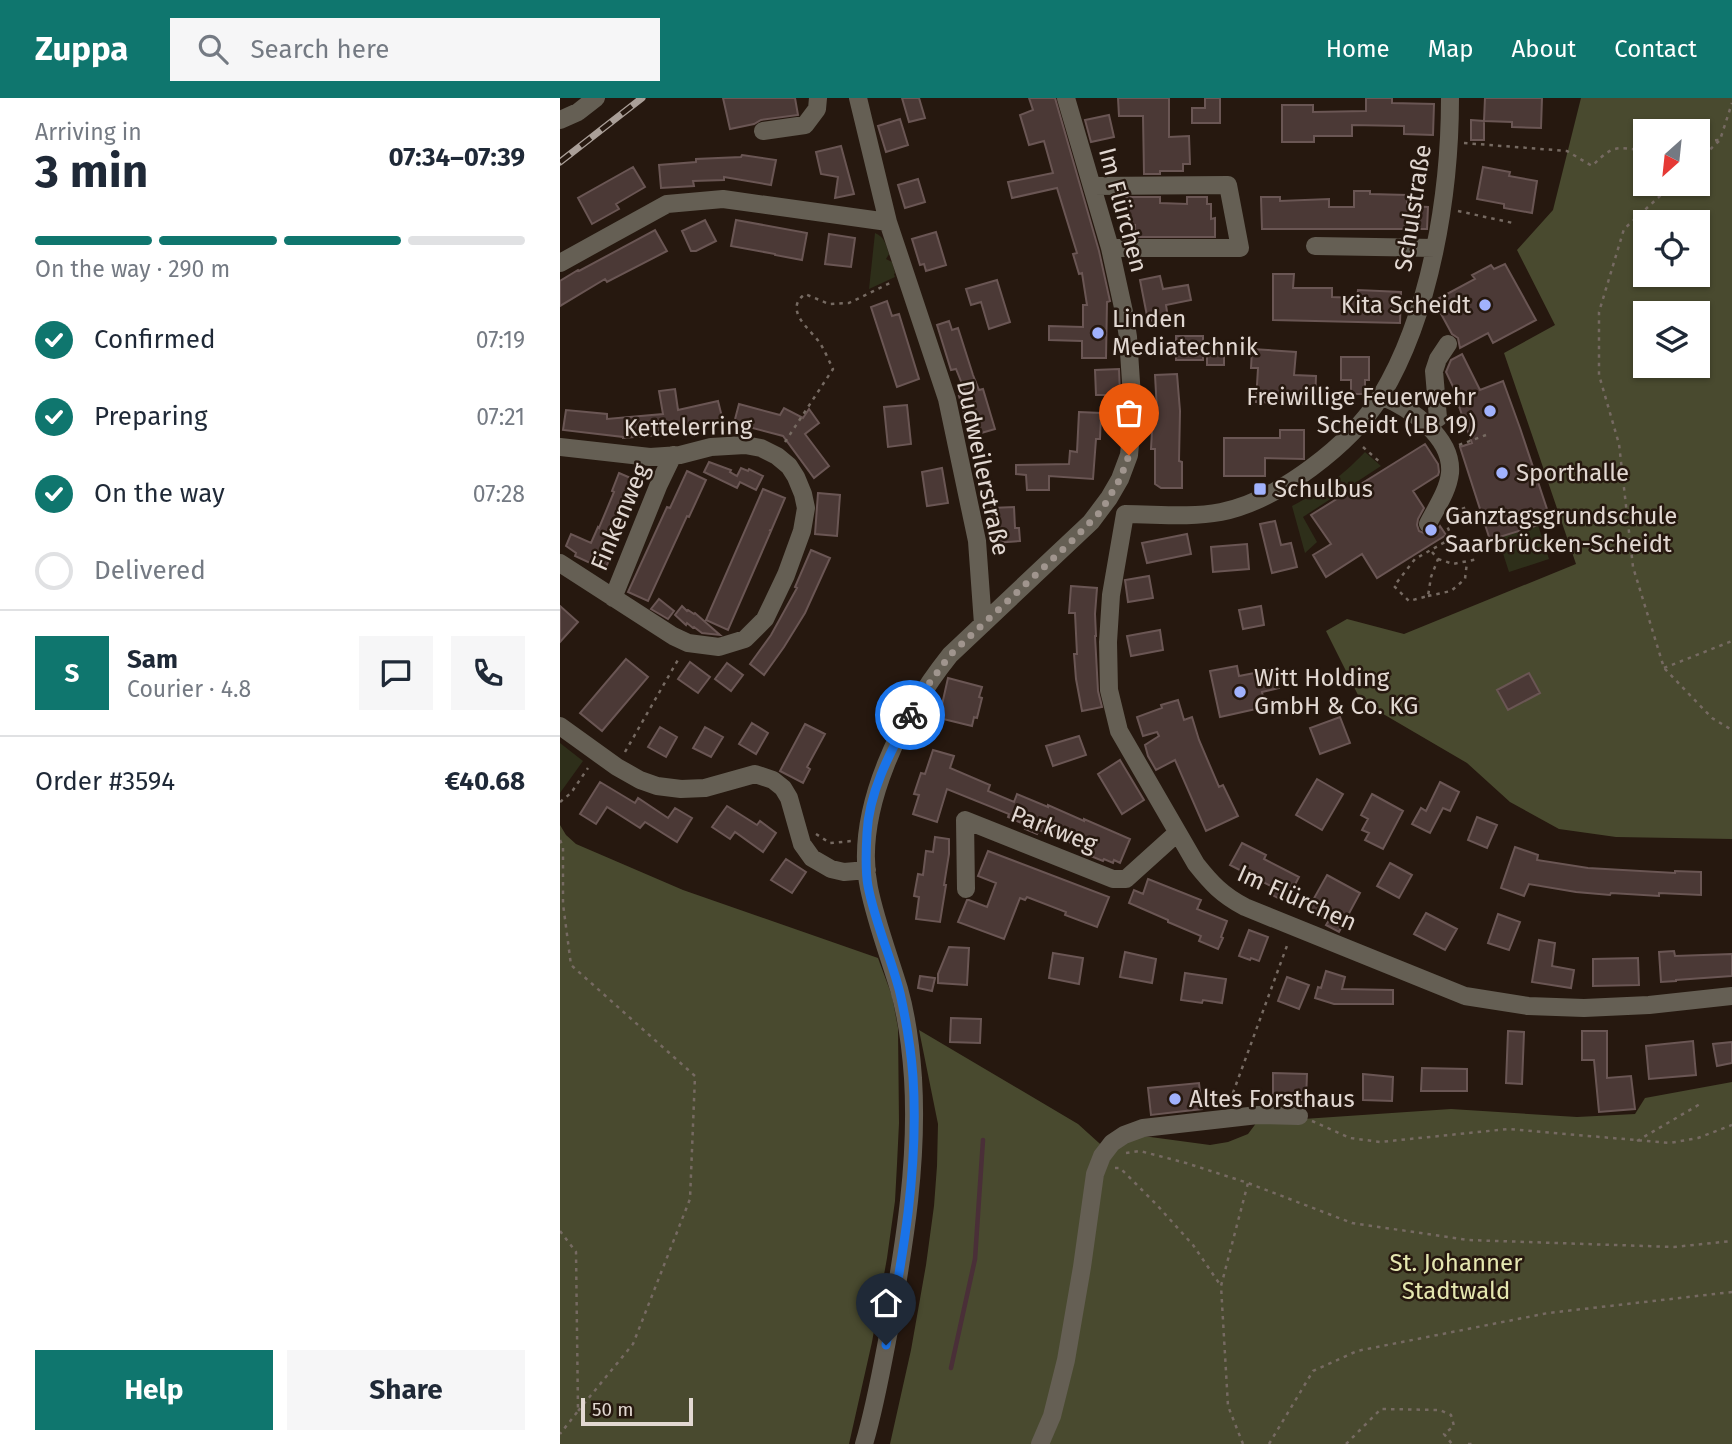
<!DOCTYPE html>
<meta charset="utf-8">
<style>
:root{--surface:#fff;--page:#f6f6f7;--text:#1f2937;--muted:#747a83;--line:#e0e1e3;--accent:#0f766e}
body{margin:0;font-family:"Fira Sans",sans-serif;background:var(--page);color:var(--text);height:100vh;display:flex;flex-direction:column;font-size:26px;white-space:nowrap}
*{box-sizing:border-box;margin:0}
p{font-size:23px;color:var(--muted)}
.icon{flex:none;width:38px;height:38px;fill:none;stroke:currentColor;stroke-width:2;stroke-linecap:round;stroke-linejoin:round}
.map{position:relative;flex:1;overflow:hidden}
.side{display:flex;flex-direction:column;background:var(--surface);width:560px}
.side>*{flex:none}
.needle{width:46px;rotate:207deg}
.buttons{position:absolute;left:1073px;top:21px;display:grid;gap:14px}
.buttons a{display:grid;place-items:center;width:77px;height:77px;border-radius:0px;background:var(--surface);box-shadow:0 2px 5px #0004;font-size:35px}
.scale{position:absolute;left:21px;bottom:18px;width:112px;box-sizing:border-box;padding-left:7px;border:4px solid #e2d8d2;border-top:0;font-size:19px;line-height:24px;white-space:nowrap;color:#e2d8d2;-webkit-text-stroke:5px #26180f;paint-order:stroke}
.pin{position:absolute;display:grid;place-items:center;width:60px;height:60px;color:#fff;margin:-72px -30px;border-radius:50% 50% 50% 0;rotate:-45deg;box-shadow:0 0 7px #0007}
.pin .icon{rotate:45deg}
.courier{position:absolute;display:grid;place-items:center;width:70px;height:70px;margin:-35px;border:5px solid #1a73e8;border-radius:50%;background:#fff;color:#222;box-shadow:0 2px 9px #0007}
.headline em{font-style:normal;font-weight:700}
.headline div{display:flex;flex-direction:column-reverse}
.headline{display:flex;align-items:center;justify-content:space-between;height:119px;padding:0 35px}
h1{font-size:46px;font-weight:700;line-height:52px}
.bar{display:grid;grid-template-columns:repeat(4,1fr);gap:10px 7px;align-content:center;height:84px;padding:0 35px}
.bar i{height:9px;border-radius:5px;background:var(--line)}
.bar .selected{background:var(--accent)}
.bar p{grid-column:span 4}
.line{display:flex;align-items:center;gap:18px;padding:0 35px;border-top:2px solid var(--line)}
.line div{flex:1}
.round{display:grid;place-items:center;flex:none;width:74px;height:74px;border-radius:0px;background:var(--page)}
ol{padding:0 35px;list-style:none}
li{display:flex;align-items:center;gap:21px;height:77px}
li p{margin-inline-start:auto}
li .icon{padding:7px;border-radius:50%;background:var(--accent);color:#fff;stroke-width:4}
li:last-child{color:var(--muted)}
li i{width:38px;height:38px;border:4px solid var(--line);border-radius:50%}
.primary-button{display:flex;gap:14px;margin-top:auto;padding:14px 35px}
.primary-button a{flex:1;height:80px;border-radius:0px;background:var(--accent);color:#fff;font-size:28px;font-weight:700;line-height:80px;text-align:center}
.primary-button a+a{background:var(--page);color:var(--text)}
header{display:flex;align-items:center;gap:42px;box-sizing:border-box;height:98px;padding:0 35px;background:var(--accent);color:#fff}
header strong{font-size:33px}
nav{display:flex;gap:38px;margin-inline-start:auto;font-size:24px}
.search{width:490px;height:63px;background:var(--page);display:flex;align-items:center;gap:18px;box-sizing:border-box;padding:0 24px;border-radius:0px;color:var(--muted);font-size:26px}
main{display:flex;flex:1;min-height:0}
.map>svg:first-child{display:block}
.green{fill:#2e2f1a}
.forest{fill:#494a2f;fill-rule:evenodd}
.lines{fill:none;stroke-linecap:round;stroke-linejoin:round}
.stream{stroke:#4a2f38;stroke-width:4.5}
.building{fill:#4b3936;stroke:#6a5654;stroke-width:2}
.path{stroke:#766a62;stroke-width:2.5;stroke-dasharray:3.5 5;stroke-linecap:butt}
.minor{stroke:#655f54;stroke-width:18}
.rail-casing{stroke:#aa9f98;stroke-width:7}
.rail{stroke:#26180f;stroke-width:4.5;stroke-dasharray:13;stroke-linecap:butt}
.done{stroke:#a0958e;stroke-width:7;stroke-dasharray:0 12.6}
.route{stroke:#1a73e8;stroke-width:9}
.poi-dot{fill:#a1b2fd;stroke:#26180f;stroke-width:2.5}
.labels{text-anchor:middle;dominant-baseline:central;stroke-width:5;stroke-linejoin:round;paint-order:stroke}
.street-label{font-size:24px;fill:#e2d8d2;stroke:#26180f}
.poi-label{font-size:24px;fill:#e2d8d2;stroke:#26180f;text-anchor:start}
.park-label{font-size:24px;fill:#e5e7b0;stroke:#26180f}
</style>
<header>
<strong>Zuppa</strong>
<div class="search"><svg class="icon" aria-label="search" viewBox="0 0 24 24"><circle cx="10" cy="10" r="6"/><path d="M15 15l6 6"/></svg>Search here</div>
<nav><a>Home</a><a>Map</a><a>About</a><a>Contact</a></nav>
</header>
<main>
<section class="side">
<div class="headline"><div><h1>3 min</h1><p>Arriving in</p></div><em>07:34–07:39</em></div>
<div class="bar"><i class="selected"></i><i class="selected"></i><i class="selected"></i><i></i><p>On the way · 290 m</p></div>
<ol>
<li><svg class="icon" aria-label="check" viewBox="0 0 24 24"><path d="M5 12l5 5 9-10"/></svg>Confirmed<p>07:19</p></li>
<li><svg class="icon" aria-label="check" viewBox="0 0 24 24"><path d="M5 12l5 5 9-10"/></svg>Preparing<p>07:21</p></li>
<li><svg class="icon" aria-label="check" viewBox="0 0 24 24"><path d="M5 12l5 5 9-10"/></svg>On the way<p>07:28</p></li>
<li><i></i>Delivered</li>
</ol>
<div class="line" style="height:126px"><b class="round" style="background:var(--accent);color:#fff">S</b><div><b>Sam</b><p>Courier · 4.8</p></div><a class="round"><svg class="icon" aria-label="chat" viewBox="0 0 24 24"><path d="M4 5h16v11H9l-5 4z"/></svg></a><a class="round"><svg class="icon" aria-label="phone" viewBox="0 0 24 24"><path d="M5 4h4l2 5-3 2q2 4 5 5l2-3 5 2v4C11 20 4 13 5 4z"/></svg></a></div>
<div class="line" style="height:91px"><div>Order #3594</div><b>€40.68</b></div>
<div class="primary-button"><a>Help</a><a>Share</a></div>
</section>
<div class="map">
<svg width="1172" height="1346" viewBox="0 0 1172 1346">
<rect width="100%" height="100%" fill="#26180f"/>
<path class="green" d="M315,135C325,139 326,147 329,156L326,161L332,164L335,175L334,176L335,179L309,191Z
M805,354L821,368L743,419L757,444L745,455L732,408C764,391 780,380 805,354Z
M978,427L989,461L949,474L938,440Z
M0,645L23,663L0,695Z"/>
<path class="forest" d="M1021,0H1172V741L1056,739L999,731L950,704L907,665L801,603L766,533L787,521L844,536L1016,466L944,255L995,227L957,152L993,112ZM1085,33H1138V86H1085ZM1085,124H1138V177H1085ZM1085,215H1138V268H1085Z
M0,727L6,737L16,746L123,792L318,860L332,898L338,930L339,1025L337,1066L335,1103L327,1160L312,1244L289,1346H0Z
M359,932L518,1026L549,1054L558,1046L583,1038L650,1047L668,1044L688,1036L697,1024L891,1011L1017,1019L1075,1016L1085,1000L1172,984V1346H330L351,1252L366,1167L374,1108L377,1068L378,1026Z"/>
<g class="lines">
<path class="stream" d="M391,1270L415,1161L423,1042"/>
</g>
<path class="building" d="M163,0H235L238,17L201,22L194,26L170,31Z
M342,0H359L365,20L349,24Z
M469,0H495L539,153L550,203L547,204L546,260H522V243L489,242V228L523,229V207H527L522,175L519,176L513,156L517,155L497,90L452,100L448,84L493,75L484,43L469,47L460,17L473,12Z
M558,0H609V39L629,38L630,66H623V73H600V76H584L583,18H559Z
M645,0H660V25H632V10H645Z
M806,0H832V5L874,6L873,37L844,36V28L792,27V38H754V44H722V7H753V14L806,13Z
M925,0H982L981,30L952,29V24L924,23Z
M549,17L554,39L531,44L525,22Z
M340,21L348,47L326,54L318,28Z
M911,22L924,23V42H911Z
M281,48L294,96L275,100L278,79L261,76L256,54Z
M182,57L216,62L211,87L164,79V82L133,83L134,88L101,90L99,67L136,64V61L181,59Z
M73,69L85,89L56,106L59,111L32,126L18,100Z
M923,69L950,74L949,78L977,83L972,115L944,110V106L917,101Z
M358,81L365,104L345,110L338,87Z
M794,93H810V96L847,97V108L868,109L867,131H702L701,99H720V103L769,101V109H794Z
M566,99H600V105L627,106V99H647V106H651V121L655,120V139H575V127H570V115L566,114Z
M145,122L156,143L136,153H131L122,133Z
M176,122L247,135L242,162L215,157V156L171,148Z
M95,132L107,153L47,184L45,181L0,208V183L18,172L19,173Z
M376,134L386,167L366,173L364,166L360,167L352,141Z
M269,136L295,140L291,169L265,166Z
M945,166L976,222L933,245L928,235L900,250L898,240L892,236L874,203L915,181L912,177L931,167L934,171Z
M713,176H734L733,190H772V199L797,200L798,192L841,194L840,225L713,222Z
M600,178L603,191L628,187L631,202L606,207L608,220L588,223L580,182Z
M437,182L450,224L429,231L421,204L411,207L406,191Z
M327,203L332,218L339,216L359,281L337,289L311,209Z
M389,223L392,232L398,230L413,277L419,292L423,291L435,331L411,338L399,298L406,296L396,271L391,272L377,227Z
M616,238H643V262H616Z
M692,251L736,254L734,277L756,278L755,306L696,304L698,270H691Z
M647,254L664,255V267H647Z
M902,256L920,292L943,283L960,330L991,423L930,442L900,349L912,345L896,300L898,299L886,274L891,262Z
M781,259H809V282H805V296H791V282H781Z
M559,271L560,297H536L535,272Z
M617,276L620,313L619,363L622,364V390H601L595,386V351H591L593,313H597L595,277Z
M115,291L118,312L158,303L163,323L113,336L63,340V339L3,332L6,312L47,316V321L103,316L99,293Z
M179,306L220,317L224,310L243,320L249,311L259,325L245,336L269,368L254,380L223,338L174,325Z
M347,307L351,346L328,349L324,309Z
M519,314L541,315L540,341H536L533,381L489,378V392H467L466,377L456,376V367L509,366L510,353L517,354Z
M720,332H744V361L705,360V378H664V340H720Z
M865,346L878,366L879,374L878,377L853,393L864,410L858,421L857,427L859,433L868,437L875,435L880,428L886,437L817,480L802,456L766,479L753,457L771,446L751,417Z
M149,364L171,372L170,374L177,378L181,370L188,373L189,371L203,378L196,392L180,384L177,390L144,374Z
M382,370L388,405L367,408L362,374Z
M127,373L146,382L129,419L127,418L88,503L68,494L107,409L110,410Z
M59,375L80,384L60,438H59L45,472L15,458L16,455L6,448L11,436L31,445L38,429L39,430L54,394L52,393Z
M203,391L225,400L211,433L209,432L211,433L168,532L146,522Z
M258,395L280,397L277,438L255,436Z
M454,409L455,430H459L460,443L434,445L431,410Z
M715,423L721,447L731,445L737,469L712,475L700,426Z
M627,436L631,456L587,465L582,445Z
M687,446L689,471L653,474L651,449Z
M251,452L270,460L245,515L224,549L204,577L190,566L211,537L237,490L235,489Z
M589,478L593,500L568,504L565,482Z
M511,488L537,490L535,516L536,538H535L538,593L542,609L522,613L516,581L514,556H517L515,515H509Z
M99,501L114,513L108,521L91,511Z
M0,508L18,524L0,544Z
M122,508L127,513L128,512L134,516L135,515L160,537L142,535L134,529L133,530L127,525L126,527L115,517Z
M701,508L704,527L683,531L679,512Z
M600,532L603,552L571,558L567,538Z
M66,561L88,579L42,633L20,615Z
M130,564L150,579L138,595L118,581Z
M167,565L183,577L171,593L155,581Z
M677,568L679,578L715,571L719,590L702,594L705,609L660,619L650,573Z
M969,575L980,595L948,612L937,592Z
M388,580L422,589L419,599L422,600L417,620L414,619L412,628L379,620Z
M618,602L624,622L632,619L639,642L659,689L663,687L678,718L646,733L615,662L596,672L588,658L585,647L599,638L597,634L583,638L577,619L602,610L601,607Z
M780,619L790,645L760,656L750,630Z
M192,625L208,635L196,656L179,646Z
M245,626L265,636L247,669L250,671L243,685L220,673Z
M100,629L117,639L106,659L88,649Z
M145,629L163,639L151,659L133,650Z
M519,638L526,657L493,668L486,648Z
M373,652L394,658L390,670L430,687L428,693L454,704L457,696L488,709V707L524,723V721L570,741L560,765L554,762L553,765L544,761L543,763L528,757L530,753L500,740L479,732L477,736L465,731L466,727L448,719L449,716L387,691L377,724L353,716L359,697L354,696L361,675L365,676Z
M560,662L584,702L562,716L538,676Z
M757,681L783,696L762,732L736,717Z
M40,684L75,705L78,700L108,720L115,710L132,720L117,744L85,724L80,730L47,709L36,726L20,716Z
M880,684L899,694L890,713L883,710L870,735L852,726L861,710L866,713Z
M812,696L843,713L823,751L805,742L809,735L802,732L808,721L801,717Z
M167,708L197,727L200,723L216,735L203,754L175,734L170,741L152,729Z
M917,719L937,727L927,750L908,742Z
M375,739L389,741V756L384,787H386L380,824L356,821L359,799L354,798L358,776L363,777L366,753L373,754Z
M682,745L706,757L704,761L739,779L726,804L708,795L711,788L670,767Z
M955,749L978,757L977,762L1028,770L1115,775V773L1141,774V797L1099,795V798L1051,795L1050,797L1016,794L969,786L964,798L941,790Z
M428,753L549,799L537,829L505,817L506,814L467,799L465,802L460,800L444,841L398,824L407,802H409L427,809L436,785L418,778Z
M226,761L246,774L232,795L211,782Z
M830,765L852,777L839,800L817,788Z
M767,777L800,795L779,834L766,827L769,822L748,811Z
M588,781L641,802L637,811L667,823L661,839L663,840L658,851L639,843L641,838L608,824V822L569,805L574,792L583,796Z
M866,815L897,831L885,852L854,836Z
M938,816L960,824L949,852L928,845Z
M689,832L708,839L699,863L691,860L690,862L679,858Z
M979,842L995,845L992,868L1014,872L1011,890L972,884Z
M389,849L409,850L407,887L378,885V876Z
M1114,853L1115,858L1172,856V878L1116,882V883L1101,884L1099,854Z
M565,854L596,861L592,885L560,879Z
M493,855L523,860L519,886L489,880Z
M1078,860L1079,887L1033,888V861Z
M766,873L785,879L782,891L833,892V906H774L755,900L758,889L761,890Z
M625,875L666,881L662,905L643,902L642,905L621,902Z
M360,878L375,880L372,893L358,890Z
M727,879L749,887L739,911L718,903Z
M391,920L421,921L420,945L390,944Z
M948,933L964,934L962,986L946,985Z
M1022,933H1047V980L1071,978L1075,1011L1039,1014L1034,962H1022Z
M1133,943L1136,977L1089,981L1086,948Z
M1172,944V965L1157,968L1153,946Z
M862,970L907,971V993H861Z
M713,975L747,976L746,1002L713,1001Z
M803,976L833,979L832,1003L803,1002Z
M639,985L642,1011L591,1017L588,990Z"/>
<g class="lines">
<path class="path" d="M1138,43L1160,42
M904,45L1007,53L1032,68C1054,46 1056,49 1085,53
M1138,63L1160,42L1172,5
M1113,86L1064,131L1039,214V277L1059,346L1073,469L1104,570L1152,620L1172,632
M898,113L953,125
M225,344L273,271C269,263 265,253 260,245C250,231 223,212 245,196L269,206L289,205L332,184
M899,347L926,337
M803,349L822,366
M894,414L907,409
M872,454L878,461L871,479L868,498L849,503L834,488L855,461L885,444L890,435L887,428
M878,461L893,466L918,461
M868,498L891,493L905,481L907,464
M1104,570L1172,543
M65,654L119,560
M0,704L11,695L28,670
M256,736L270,745L292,743
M0,742L3,749V806L11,867L135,978L130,1101L73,1246L18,1313
M670,1003L728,845
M752,1023L790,1040L820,1044L948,1031L1110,1045L1138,1040L1172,1027
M1077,1043L1140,1006
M566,1055L580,1053L626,1065L688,1085L792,1125L908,1142L1114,1149L1172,1143
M555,1070H560L596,1106L633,1147L661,1188
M0,1133L16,1154L18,1313L0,1336
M683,1346L668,1308L661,1188L688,1085
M709,1346L753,1273L797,1253L988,1215L1172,1194
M786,1346L821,1311L880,1312L891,1317L894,1328L884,1336L892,1346
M908,1346H912"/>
<path class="minor" d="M298,0L328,124L387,301L417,443L423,526
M0,22L18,14L36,0
M203,33L245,27L257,11L258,0
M532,88L668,87L680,150H550
M755,148L875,150
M0,165L107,106L163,101L328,124
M821,298C850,310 893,339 890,375C888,393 876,410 868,426
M868,327L878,320L874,273L878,261L888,246
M0,349L90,359L120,357L151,349L185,347L201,350L217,358L229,368L236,379L243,396L246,410L242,433L226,477L205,521L185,541L159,549L128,545L113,538L0,465
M565,416L551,497L548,544L549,592L559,633L636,766C651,785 662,797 685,809L905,898L968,908L1024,910L1089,907L1172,898
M565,416C597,416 629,420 661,414C695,407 724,390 751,370C778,350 803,327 821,298C871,215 890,96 890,0
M53,500L99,386L113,357
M0,628L57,669L80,682L97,688L121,691L145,690L195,676L213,682L223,690L229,700L242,746L252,760L271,771L284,774L307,772
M406,791L405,722L553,781H566L617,735
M304,1346C316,1306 323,1263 331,1222C345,1142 358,1062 353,980C351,951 347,919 339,891C329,858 316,824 309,790C293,712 343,616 390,557L531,424L549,400L560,381L569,357L573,314L568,239L564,214L550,150L506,0
M480,1346L492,1318L506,1262L522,1169L535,1076L542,1058L552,1045L564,1037L583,1030L698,1017L739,1018"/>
<defs>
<path id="rail" d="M0,64L82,0"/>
</defs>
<use href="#rail" class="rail-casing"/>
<use href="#rail" class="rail"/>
</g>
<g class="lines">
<path class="done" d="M350,617L360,598L390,557L514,441L541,413L560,381L569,357"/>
<path class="route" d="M326,1247C343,1159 359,1069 353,979C351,951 346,922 340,895C331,859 315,825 308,788C305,772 306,752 307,735C309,693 331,653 350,617"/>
</g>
<g class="poi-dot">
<circle cx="925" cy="207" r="7"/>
<circle cx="538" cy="235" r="7"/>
<circle cx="930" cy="313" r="7"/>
<circle cx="942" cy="375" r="7"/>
<rect x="693" y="384" width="14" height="14" rx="3.5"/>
<circle cx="871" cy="432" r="7"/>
<circle cx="680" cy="594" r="7"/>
<circle cx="615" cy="1001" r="7"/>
</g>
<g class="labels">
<g class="street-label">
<text transform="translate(853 110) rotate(-81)">Schulstraße</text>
<text transform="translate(563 112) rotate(75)">Im Flürchen</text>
<text transform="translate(128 329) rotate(-1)">Kettelerring</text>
<text transform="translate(423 370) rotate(78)">Dudweilerstraße</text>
<text transform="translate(60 419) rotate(-67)">Finkenweg</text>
<text transform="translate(494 731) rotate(21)">Parkweg</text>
<text transform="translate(737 800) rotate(24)">Im Flürchen</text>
</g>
<g class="poi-label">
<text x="911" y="207" text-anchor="end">Kita Scheidt</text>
<text x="552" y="221">Linden<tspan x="552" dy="28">Mediatechnik</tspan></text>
<text x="916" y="299" text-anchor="end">Freiwillige Feuerwehr<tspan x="916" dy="28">Scheidt (LB 19)</tspan></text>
<text x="956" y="375">Sporthalle</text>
<text x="714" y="391">Schulbus</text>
<text x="885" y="418">Ganztagsgrundschule<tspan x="885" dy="28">Saarbrücken-Scheidt</tspan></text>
<text x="694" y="580">Witt Holding<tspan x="694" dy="28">GmbH &amp; Co. KG</tspan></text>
<text x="629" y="1001">Altes Forsthaus</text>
</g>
<g class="park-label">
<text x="896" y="1165">St. Johanner<tspan x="896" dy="28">Stadtwald</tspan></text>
</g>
</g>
</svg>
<div class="buttons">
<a><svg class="needle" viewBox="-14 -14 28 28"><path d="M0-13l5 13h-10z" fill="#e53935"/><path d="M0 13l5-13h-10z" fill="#747a83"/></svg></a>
<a><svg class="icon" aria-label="locate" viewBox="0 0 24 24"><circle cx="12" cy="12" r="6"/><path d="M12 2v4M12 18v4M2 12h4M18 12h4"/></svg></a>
<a><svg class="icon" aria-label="layers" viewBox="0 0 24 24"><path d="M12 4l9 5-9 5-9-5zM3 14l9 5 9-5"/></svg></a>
</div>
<div class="scale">50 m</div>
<div class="pin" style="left:569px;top:357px;background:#ea580c"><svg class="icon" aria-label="bag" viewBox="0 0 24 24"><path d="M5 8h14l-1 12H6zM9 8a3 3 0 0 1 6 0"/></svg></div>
<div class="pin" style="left:326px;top:1247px;background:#1f2937"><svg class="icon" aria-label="home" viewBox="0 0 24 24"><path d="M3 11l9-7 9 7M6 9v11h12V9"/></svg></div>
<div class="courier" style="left:350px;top:617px"><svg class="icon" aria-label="bike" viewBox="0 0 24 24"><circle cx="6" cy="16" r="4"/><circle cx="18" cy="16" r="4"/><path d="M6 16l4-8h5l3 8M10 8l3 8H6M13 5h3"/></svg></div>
</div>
</main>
